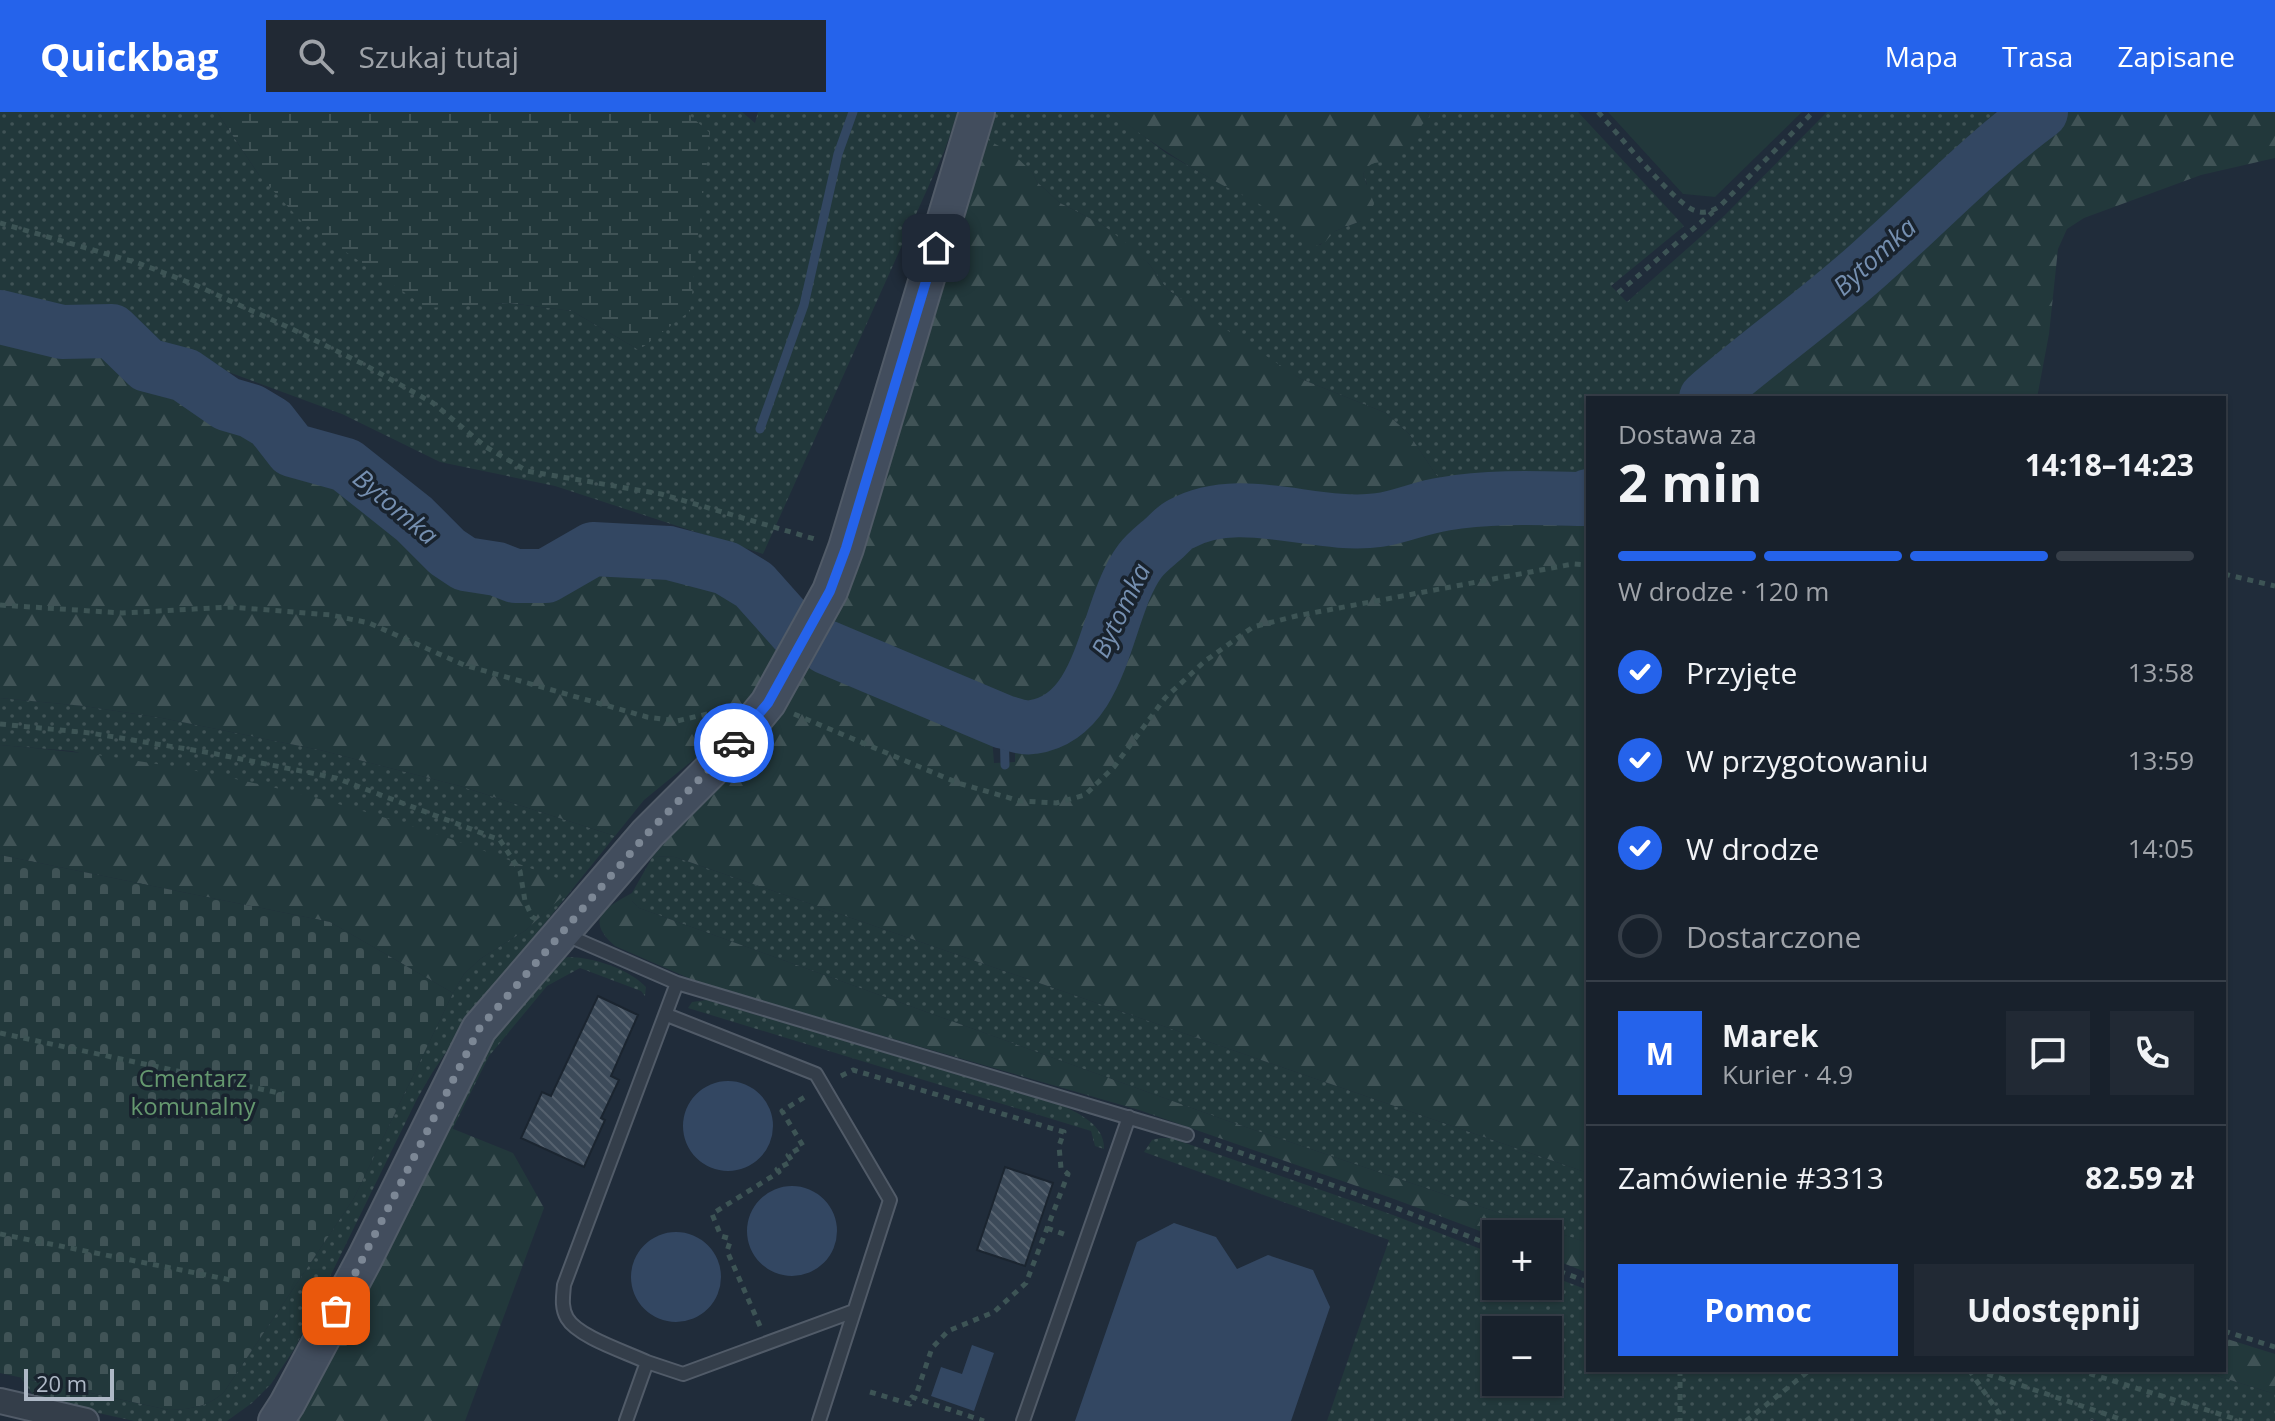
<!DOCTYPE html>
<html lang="pl">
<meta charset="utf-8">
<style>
:root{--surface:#18212c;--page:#212934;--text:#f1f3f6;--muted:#9fa3a9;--line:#363e48;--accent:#2563eb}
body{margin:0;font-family:"Open Sans",sans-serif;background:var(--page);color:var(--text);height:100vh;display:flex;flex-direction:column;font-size:30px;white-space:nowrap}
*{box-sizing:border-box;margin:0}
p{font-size:26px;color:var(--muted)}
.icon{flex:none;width:44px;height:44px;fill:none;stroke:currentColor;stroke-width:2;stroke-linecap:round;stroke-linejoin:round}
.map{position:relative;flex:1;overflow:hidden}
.drawer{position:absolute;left:1586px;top:284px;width:640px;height:976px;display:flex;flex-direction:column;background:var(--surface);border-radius:0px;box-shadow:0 2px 6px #0004,0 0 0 2px var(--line)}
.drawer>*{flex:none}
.buttons{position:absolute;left:1482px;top:1108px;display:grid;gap:16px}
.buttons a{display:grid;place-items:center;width:80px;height:80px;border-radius:0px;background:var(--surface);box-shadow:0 2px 6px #0004,0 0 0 2px var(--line);font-size:40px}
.scale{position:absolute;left:24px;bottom:20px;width:90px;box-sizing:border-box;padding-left:8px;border:4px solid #aeb8c6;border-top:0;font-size:22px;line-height:28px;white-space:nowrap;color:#aeb8c6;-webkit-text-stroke:6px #19232e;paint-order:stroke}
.pin{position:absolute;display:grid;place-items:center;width:68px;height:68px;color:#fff;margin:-34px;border-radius:16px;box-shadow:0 4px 12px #0006}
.courier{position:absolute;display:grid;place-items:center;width:80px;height:80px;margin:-40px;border:6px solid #2563eb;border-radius:50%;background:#fff;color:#222;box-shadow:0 2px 10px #0007}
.summary em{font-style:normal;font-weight:700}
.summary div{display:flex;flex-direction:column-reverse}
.summary{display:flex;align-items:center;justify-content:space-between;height:136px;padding:0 32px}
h1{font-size:52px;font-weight:700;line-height:60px}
.bar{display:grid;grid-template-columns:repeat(4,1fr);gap:12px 8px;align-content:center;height:96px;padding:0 32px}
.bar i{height:10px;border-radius:6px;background:var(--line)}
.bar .selected{background:var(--accent)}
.bar p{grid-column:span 4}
.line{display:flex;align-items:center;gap:20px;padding:0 32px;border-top:2px solid var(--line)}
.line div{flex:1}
.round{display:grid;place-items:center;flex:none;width:84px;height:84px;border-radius:0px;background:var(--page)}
ol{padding:0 32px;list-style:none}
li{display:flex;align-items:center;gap:24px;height:88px}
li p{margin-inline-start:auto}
li .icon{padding:8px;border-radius:50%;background:var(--accent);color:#fff;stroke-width:4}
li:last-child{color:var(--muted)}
li i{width:44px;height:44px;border:4px solid var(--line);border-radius:50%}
.primary-button{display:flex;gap:16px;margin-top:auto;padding:16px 32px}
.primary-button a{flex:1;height:92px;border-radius:0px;background:var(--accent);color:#fff;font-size:32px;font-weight:700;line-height:92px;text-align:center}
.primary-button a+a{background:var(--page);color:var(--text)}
header{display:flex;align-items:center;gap:48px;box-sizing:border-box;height:112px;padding:0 40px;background:var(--accent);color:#fff}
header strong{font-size:38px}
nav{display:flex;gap:44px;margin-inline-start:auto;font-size:28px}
.search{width:560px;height:72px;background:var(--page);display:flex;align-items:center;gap:20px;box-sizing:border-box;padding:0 28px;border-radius:0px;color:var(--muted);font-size:30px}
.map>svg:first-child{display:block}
.grass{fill:url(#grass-dots);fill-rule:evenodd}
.forest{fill:url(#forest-firs)}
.wetland{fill:url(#wetland-marsh)}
.cemetery{fill:url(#cemetery-stones)}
.garden{fill:#22383b}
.water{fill:#334762}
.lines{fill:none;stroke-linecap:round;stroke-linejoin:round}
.stream{stroke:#334762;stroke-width:9}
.river{stroke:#334762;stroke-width:54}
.building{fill:url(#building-back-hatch);stroke:#1b2530;stroke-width:2}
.lane-casing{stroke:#515b68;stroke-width:16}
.street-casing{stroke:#515b68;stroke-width:28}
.secondary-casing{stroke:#515b68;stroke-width:38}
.path{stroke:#3d5455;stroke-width:5;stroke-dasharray:6 6;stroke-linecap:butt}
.lane{stroke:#343e4a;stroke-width:12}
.street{stroke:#343e4a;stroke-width:24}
.secondary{stroke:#424d5d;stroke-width:34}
.done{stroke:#7c8795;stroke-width:8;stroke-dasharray:0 14.4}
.route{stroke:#2563eb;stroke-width:10}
.labels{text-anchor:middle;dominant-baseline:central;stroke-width:7;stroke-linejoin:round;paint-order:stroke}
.park-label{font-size:24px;fill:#65986f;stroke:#19232e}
.water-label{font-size:26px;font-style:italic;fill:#758fb0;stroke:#19232e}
</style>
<header>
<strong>Quickbag</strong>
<div class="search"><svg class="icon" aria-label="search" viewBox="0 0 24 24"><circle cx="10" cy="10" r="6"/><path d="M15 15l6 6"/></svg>Szukaj tutaj</div>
<nav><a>Mapa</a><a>Trasa</a><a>Zapisane</a></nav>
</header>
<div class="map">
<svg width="2275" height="1309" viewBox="0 0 2275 1309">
<defs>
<pattern id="grass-dots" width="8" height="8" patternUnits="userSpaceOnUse" patternTransform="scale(2)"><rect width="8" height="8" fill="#22383b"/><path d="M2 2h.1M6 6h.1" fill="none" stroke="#405356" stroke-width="1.8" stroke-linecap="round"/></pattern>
<pattern id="forest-firs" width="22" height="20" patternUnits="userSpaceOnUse" patternTransform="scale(2)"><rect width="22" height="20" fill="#22383b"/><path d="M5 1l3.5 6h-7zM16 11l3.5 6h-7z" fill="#405356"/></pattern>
<pattern id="wetland-marsh" width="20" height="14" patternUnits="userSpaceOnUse" patternTransform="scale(2)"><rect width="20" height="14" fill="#22383b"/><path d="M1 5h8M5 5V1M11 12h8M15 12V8" fill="none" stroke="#405356"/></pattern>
<pattern id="cemetery-stones" width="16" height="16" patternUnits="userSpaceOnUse" patternTransform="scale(2)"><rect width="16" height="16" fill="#22383b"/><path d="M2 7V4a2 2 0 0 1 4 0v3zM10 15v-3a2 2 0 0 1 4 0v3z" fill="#405356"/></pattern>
<pattern id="building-back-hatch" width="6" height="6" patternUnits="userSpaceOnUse" patternTransform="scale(2)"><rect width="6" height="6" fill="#3c4a59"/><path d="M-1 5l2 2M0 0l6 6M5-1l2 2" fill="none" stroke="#56626f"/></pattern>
</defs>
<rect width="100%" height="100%" fill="#202c3a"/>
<path class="grass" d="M0,0H217L259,63L427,195L509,191L572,199L639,238L710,22L686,0H742L755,11L758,0H958L944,40L763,442L555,374L440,350L342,302L180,242L57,202L0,188Z
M991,0H1112L1166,41L1217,70L1273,98L1320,133L1335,119L1361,109L1367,72L1363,63L1366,55L1430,3L1426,0H1578L1684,114L1611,174L1627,190L1724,104L1827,0H1994L2007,15L1871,141L1780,220L1693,286H1588V369L1578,374L1561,376L1511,372L1468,374L1445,368L1436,363L1409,322L1386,301L1301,267L1246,234L1167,177L1149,152L1103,113L1060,91L1037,70L1032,60L983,25Z
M0,586L84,594L162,606L320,638L460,674L615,724L472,902L432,961L417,987L295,1236L271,1272L252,1291L227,1309H134L36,1287L21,1266L169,1298C191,1297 208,1295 224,1280L354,1086L453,881L464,862L480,847L526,818L574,773L72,639L0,633Z
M653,744L675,745L1588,1061V1131L1225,1008L639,796L632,789V781Z
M568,845C593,845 629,857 646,875L645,884L641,879L580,856L547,874L489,944L452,1018L441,1012L466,958L557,848Z
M707,888L1064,994C1081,1003 1105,1014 1104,1037L1095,1034L1091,1019L688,896L692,890Z
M1160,1026H1171L1393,1103L1496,1143V1174H1548V1163L1588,1178V1258H2198L2275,1282V1309H2098L2088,1306L2094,1309H1327L1389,1128L1144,1040L1152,1028ZM1496,1218H1548V1270H1496Z"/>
<path class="forest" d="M1112,0H1426L1430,4L1389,50C1376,50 1368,50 1363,63L1374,91L1369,103L1361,109L1335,119L1325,130L1311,136C1284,99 1253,90 1215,69C1179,49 1144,26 1112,0Z
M2049,0H2275V46L2201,63L2084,106L2067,117L2058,137L2049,222L2037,286H1712L1779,234L1880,149L2016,23Z
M983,25L1013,42L1032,60L1037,70L1060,91L1103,113L1126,131L1149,152L1167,177L1198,199L1301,267L1386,301L1409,322L1436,363L1445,368L1468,374L1427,378L1386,391L1366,394L1317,389L1299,384L1249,382L1224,385L1177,398L1147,419L1137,434L1099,502L1085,542L1066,577L1057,589L1032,601L1005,598L944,567L882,548L825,523Z
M0,215L45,226L111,227L137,255L179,269L205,292L247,306L265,317L271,333L292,346L338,359L353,369L407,416L435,446L452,456L492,471L519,473L564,468L600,447L659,448L695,453L727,467L748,481L773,514L788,525L757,583L714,631L644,688L615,724L460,674L320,638L162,606L84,594L0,586Z
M1546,393L1564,397L1588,410V1061L675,745L653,744L680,703L809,539C858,556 904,580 950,603C966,611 980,612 992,626L994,651L1015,650V624L1037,627L1064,617L1084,601L1121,523L1131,487L1152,450L1173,431L1202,412L1217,408H1254L1285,409L1316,416L1359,417L1437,400Z
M0,633C146,644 288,673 427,719C477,735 526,755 575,773L526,818L480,847L464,862L453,881L330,810L0,743Z
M632,781V789L639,796L1225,1008L1588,1131V1161L1548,1145V1122H1496V1125L1394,1087L1139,998L700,871L615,834C584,807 605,796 632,781Z
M441,1012L513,1041L544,1096L465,1309H296Z
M2224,1226L2275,1242V1282L2198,1258H2224Z"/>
<path class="wetland" d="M217,0H686L710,21L690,199L639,238L572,199L509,191L427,196L301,109L259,63Z"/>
<path class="cemetery" d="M0,743L330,810L453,881L354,1086L224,1280C208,1295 191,1297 169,1298L0,1261Z"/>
<path class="garden" d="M1608,0H1802L1715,85L1683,82Z"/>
<path class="water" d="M683 1014a45 45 0 1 1 90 0a45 45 0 1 1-90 0Z
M747 1119a45 45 0 1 1 90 0a45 45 0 1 1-90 0Z
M1174,1111L1216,1125L1237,1157L1268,1143L1313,1158L1330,1195L1291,1309H1075L1137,1130Z
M631 1165a45 45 0 1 1 90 0a45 45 0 1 1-90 0Z
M972,1233L994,1241L974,1299L931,1284L941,1255L962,1262Z"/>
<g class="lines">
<path class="stream" d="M760,317L804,193L838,42L853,0
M1004,610L1005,653"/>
<path class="river" d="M0,205L62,220L112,219L147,253L185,263L227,292L251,299L271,311L292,338L346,353L414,407L447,440L465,452L497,457L515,464H546L593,437L669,441L726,456L754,473L795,519
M1706,286C1761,238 1822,196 1876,146C1931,97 1981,44 2041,0
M826,535L1004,610C1013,612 1024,617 1033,615C1106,604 1104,497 1140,449C1146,441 1155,434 1162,428C1168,423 1174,415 1181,412C1241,379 1315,417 1379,408C1401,405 1422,395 1444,392C1490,384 1536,386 1583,387L1588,384"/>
</g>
<path class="building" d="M598,884L638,903L611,964L619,968L601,1006L605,1008L584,1055L521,1026L542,980L551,984Z
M1005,1055L1053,1071L1025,1154L977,1138Z"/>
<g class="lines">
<defs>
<path id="lane" d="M564,822L677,871L1187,1023
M667,903L816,962L890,1088L819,1309
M647,1250C626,1240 578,1225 567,1206C561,1195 563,1185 564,1173L677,871
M626,1309L647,1250L683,1262L854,1199
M1023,1309L1129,1005"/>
<path id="street" d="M0,1289L86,1309"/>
<path id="secondary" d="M276,1309L287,1292L365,1146L479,917L647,722L720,649L768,591L830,479L846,436L977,0"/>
</defs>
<use href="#lane" class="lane-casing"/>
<use href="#street" class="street-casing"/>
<use href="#secondary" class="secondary-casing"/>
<path class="path" d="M1598,0C1616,19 1676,94 1696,99C1705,102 1713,99 1720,94L1813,0
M0,111L138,151L193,172L290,216L365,253L433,291L486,335L527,359L661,382L818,428
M1618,181L1713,100
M2224,462L2275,474
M0,493L122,501L231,495L331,503L369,511L464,553L647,605L677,609L720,599
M794,602L958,671L1020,689L1056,691L1085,683L1114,655L1165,586L1205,549L1253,515L1296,504L1573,452L1588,453
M0,612L90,621L211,641L336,666L500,728L520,759L525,789L532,805L536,807
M0,921L284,982
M841,964L853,958L1064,1020L1059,1034L1061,1056L1068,1062L1026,1171L994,1200L948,1219L932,1236L915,1286
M1204,1028L1394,1095L1496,1135
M1047,1116L1069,1124
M0,1122L231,1168
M1548,1155L1588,1170
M760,1214L727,1139L730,1130L728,1126L721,1124L712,1102L779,1060L777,1057L792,1049L788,1043L803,1034L782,999L808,983
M2224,1219L2275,1235
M1680,1258V1309
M1969,1258L1999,1301V1309
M1976,1258L2126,1309
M2078,1258L2242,1309
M870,1280L910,1292L912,1285L984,1309
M1746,1309L1810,1258"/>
<use href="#lane" class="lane"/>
<use href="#street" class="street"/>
<use href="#secondary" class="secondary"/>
</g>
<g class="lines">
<path class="done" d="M336,1199L479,917L647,722L734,631"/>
<path class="route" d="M734,631L768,591L830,479L846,436L936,136"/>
</g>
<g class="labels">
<g class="park-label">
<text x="193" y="965">Cmentarz<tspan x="193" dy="28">komunalny</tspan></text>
</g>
<g class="water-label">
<text transform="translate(1874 144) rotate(-42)">Bytomka</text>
<text transform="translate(396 394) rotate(40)">Bytomka</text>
<text transform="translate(1120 498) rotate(-64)">Bytomka</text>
</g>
</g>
</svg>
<div class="buttons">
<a>+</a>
<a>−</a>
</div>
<div class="scale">20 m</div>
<div class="pin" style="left:336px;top:1199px;background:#ea580c"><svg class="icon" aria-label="bag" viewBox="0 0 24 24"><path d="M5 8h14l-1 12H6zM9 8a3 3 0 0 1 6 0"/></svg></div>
<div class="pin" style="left:936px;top:136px;background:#1f2937"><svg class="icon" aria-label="home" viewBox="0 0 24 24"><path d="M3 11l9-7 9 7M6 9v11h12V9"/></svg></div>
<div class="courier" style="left:734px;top:631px"><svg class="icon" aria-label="car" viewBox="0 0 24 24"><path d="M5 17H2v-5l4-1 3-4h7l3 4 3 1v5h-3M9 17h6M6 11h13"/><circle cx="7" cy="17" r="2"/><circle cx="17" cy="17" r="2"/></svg></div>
<section class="drawer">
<div class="summary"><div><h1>2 min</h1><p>Dostawa za</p></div><em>14:18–14:23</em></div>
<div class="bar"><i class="selected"></i><i class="selected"></i><i class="selected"></i><i></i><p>W drodze · 120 m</p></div>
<ol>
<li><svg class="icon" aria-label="check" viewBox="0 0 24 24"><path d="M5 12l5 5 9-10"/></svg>Przyjęte<p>13:58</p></li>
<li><svg class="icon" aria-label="check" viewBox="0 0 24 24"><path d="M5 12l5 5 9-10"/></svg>W przygotowaniu<p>13:59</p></li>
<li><svg class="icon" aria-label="check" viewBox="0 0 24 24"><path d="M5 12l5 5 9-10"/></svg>W drodze<p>14:05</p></li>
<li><i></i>Dostarczone</li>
</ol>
<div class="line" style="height:144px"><b class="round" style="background:var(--accent);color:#fff">M</b><div><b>Marek</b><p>Kurier · 4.9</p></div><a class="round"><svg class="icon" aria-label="chat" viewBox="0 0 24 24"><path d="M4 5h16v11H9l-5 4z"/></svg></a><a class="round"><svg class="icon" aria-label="phone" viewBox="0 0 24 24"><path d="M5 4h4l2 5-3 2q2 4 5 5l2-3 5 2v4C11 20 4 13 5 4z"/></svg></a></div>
<div class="line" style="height:104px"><div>Zamówienie #3313</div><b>82.59 zł</b></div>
<div class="primary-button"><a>Pomoc</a><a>Udostępnij</a></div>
</section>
</div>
